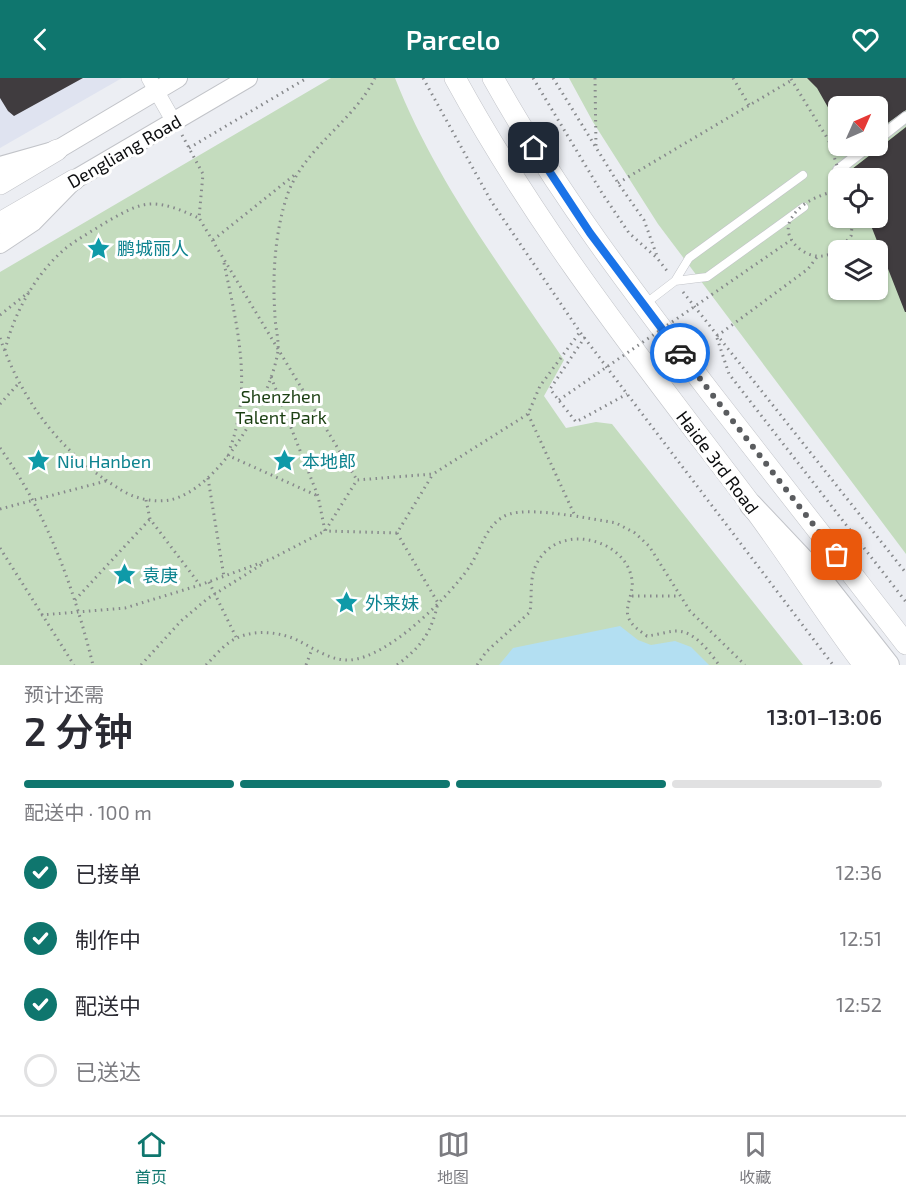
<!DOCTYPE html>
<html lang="zh">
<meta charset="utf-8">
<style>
:root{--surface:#fff;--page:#f2f2f3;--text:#2b2b33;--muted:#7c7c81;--line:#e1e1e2;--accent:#0f766e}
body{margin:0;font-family:"Exo 2","Noto Sans SC",sans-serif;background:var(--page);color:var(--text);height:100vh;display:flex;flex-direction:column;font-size:22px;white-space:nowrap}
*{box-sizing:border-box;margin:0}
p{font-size:20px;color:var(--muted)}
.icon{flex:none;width:33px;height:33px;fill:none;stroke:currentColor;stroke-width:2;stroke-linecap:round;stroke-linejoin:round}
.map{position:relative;height:587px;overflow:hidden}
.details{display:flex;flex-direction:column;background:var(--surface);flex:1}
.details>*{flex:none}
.needle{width:39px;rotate:45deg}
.controls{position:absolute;left:828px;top:18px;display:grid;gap:12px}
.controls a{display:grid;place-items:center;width:60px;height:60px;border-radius:9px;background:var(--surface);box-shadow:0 2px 4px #0004;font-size:30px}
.pin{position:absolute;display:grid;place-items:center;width:51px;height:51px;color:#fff;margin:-26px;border-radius:12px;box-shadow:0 3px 9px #0006}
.courier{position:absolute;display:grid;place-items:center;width:60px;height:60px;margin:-30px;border:4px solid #1a73e8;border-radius:50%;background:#fff;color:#222;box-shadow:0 2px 8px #0007}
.headline em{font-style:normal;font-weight:600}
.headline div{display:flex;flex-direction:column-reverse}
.headline{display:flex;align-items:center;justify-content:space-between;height:102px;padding:0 24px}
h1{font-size:39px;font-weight:600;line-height:45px}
.bar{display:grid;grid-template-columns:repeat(4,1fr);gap:9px 6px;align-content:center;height:72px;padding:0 24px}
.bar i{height:8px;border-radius:4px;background:var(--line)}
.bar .on{background:var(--accent)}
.bar p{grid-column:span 4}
ol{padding:0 24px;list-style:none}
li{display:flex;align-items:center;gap:18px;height:66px}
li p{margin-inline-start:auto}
li .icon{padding:6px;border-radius:50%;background:var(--accent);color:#fff;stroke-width:4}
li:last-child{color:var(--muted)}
li i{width:33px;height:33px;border:3px solid var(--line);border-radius:50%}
header{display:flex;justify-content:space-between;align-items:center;height:78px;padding:0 24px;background:var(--accent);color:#fff;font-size:27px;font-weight:600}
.tabs{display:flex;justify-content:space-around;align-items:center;height:84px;border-top:2px solid var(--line);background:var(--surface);font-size:16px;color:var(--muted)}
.tabs a{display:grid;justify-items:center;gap:3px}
.tabs .on{color:var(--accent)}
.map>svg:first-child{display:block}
.built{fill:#dfe3f0}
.green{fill:#c4dcbe;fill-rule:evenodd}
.water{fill:#b3dff2}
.building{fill:#403c3f}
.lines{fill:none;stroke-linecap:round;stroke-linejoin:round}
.service-casing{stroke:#c2c4c9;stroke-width:9}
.pedestrian-casing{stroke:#c2c4c9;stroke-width:12}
.minor-casing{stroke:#c2c4c9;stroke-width:16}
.tertiary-casing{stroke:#c2c4c9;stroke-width:20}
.secondary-casing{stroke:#c2c4c9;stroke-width:22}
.primary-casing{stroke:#c2c4c9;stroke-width:24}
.path{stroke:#87898c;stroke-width:3;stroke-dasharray:1.5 4.5;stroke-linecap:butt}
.service{stroke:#fff;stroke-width:8}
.pedestrian{stroke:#fff;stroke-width:10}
.minor{stroke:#fff;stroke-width:15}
.tertiary{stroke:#fff;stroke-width:18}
.secondary{stroke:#fff;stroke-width:21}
.primary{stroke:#fff;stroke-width:22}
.path-bridge{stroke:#87898c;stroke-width:3;stroke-dasharray:1.5 4.5;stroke-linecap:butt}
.done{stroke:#5a5c5f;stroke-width:6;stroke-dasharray:0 10.8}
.route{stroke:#1a73e8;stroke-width:8}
.labels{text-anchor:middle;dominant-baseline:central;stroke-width:6;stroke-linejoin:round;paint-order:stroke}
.street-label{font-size:18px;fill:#0c0d0f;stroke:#fff}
.culture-label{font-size:18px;fill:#0d838f;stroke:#fff;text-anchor:start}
.park-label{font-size:18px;fill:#1a3e11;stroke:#fff}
</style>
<header><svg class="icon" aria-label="back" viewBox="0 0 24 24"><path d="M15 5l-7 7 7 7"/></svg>Parcelo<svg class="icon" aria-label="heart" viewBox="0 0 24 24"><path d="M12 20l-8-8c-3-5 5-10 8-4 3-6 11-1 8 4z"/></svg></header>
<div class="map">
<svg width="906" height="587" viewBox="0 0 906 587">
<rect width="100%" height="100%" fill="#eceef3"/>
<path class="built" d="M0,0H122L0,70Z"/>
<path class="green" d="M331,0H395C435,102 503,192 564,282L544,318L566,350L596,344L612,346L803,587H0V194Z
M569,0H906V476L658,146L593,44ZM838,28H878V68H838ZM838,100H878V140H838ZM838,172H878V212H838Z"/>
<path class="water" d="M620,548L638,562L651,567L675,563L691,569L709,587H499L513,570Z"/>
<path class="building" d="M0,0H83L14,38L8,33L0,20Z
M807,0H906V32L878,52V28H838V47L817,10Z
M906,49V234H905L868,140H878V100H854L852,91L874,74L876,68L883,67Z"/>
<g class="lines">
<defs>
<path id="service" d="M675,203L707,199L804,129
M645,226L675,203L689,180L803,97"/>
<path id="pedestrian" d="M878,61L906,39
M838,92L869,68"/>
<path id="minor" d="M149,0L174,44"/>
<path id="tertiary" d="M0,88L57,72L178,0
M0,166L33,144L74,102L248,0"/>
<path id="secondary" d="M455,0C539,154 644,285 749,424C789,477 824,534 864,587
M493,0C556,113 634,215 713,318C777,400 842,483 906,566
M0,106L57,72
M0,145L74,102"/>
<path id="primary" d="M751,427L818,498L888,587"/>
</defs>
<use href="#service" class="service-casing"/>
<use href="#pedestrian" class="pedestrian-casing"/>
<use href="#minor" class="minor-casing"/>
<use href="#tertiary" class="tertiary-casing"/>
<use href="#secondary" class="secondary-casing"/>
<use href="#primary" class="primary-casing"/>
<path class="path" d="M423,0L491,123L580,254L833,587
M533,0L602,115L629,155L657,180L668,194
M553,0L618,105L644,142L657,178
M595,0L596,69
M733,0L749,27
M791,1L829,63
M182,57L203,96L199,140L357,402
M189,70L307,0
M618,105L792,2
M213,162L297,95
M839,172L851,158L853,140
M224,185C237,247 253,309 230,370
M683,214L906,495
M0,237L29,214
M717,258L808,191L817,179
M585,259L550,311L576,344L627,316
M0,260C22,323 61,375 118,410C132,420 153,425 170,422C220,411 271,320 278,273C279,261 275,248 275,237C272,198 275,152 288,115C306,68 353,44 375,0
M717,260L729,296L906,524
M5,272C14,235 36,195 66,170C79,160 94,152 108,143C123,135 138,125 155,126C171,127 185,134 199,140
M271,299L318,418L325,453L397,455L433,396
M559,322L598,295
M0,326L19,305
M528,336L575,438L616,445L635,455L649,468L690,533L745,587
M0,370C47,435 74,510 93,587
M227,377L318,418
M208,400L224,499
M146,422L150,441L200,507
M0,431L106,403
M397,455L438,525C431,555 422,568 397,587
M0,470L74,587
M209,504L236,559
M632,518H679
M75,522L150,441
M41,537L125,530L200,507L271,481L325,453L357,402L433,396L528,336L540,308L580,254
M141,587L181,543L207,521L264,485
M206,587C215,578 225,565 237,560C255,551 282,554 299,563C315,571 331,583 350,582C389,579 449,519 470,488C480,473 486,448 503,439C518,429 557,436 575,438
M306,587L312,571
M477,587L486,574L530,534C533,511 527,493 545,474C572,447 627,465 632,502C634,514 625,528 628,538C631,548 639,552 647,558C656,557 666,554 675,553C694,552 709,573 719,587"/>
<use href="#service" class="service"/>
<use href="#pedestrian" class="pedestrian"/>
<use href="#minor" class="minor"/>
<use href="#tertiary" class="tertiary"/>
<use href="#secondary" class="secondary"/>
<use href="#primary" class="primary"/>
<path class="path-bridge" d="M829,63L841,100
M838,112C821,117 801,123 791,141C781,158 800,176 816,178C824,179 831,176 838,173
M598,295L791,162"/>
</g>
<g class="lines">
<path class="done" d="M680,275L837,477"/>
<path class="route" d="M534,70L590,155L680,275"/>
</g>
<defs>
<symbol id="sight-bare" viewBox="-9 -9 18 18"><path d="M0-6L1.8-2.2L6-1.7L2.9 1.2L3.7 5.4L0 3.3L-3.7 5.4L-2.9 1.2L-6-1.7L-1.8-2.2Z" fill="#0f9aa8" stroke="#fff" stroke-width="2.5" paint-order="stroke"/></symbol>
</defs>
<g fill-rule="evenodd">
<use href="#sight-bare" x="82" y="154" width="33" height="33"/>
<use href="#sight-bare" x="22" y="366" width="33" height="33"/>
<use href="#sight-bare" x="268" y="366" width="33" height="33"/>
<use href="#sight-bare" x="108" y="480" width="33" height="33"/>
<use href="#sight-bare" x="330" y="508" width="33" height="33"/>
</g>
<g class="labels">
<g class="street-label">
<text transform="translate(124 73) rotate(-30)">Dengliang Road</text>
<text transform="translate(718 384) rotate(53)">Haide 3rd Road</text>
</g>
<g class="culture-label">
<text x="117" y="170">鹏城丽人</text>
<text x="57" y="383">Niu Hanben</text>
<text x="302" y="383">本地郎</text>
<text x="142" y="497">袁庚</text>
<text x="365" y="525">外来妹</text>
</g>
<g class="park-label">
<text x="281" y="318">Shenzhen<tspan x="281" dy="21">Talent Park</tspan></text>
</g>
</g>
</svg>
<div class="controls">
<a><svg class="needle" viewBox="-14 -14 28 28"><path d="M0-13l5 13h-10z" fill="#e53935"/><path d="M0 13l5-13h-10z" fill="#7c7c81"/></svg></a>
<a><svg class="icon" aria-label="locate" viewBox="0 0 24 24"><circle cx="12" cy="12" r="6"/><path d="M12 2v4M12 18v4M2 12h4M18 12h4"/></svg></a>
<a><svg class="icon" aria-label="layers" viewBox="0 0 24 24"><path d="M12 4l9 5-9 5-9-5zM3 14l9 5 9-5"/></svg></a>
</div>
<div class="pin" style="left:837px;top:477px;background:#ea580c"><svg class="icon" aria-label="bag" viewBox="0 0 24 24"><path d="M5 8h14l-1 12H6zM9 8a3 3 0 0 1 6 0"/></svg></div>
<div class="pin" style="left:534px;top:70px;background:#1f2937"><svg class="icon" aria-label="home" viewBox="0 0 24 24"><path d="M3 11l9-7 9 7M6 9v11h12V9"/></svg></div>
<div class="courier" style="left:680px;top:275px"><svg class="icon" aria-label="car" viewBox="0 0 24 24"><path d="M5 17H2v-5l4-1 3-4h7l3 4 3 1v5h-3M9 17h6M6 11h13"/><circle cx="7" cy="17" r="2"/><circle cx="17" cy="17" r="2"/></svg></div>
</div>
<section class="details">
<div class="headline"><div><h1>2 分钟</h1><p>预计还需</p></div><em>13:01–13:06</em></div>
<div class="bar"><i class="on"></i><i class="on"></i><i class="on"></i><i></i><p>配送中 · 100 m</p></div>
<ol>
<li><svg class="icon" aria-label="check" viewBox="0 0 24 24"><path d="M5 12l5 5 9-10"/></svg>已接单<p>12:36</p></li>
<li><svg class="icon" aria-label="check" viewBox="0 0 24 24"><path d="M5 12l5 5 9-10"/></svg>制作中<p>12:51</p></li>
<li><svg class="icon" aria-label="check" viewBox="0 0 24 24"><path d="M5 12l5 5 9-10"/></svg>配送中<p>12:52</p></li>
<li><i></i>已送达</li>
</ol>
</section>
<nav class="tabs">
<a class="on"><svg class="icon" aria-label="home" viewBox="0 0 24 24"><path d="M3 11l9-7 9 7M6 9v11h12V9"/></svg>首页</a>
<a><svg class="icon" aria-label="map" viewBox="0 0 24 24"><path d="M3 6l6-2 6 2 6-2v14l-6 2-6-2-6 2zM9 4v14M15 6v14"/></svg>地图</a>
<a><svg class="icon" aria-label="saved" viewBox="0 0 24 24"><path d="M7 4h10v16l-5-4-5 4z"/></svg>收藏</a>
</nav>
